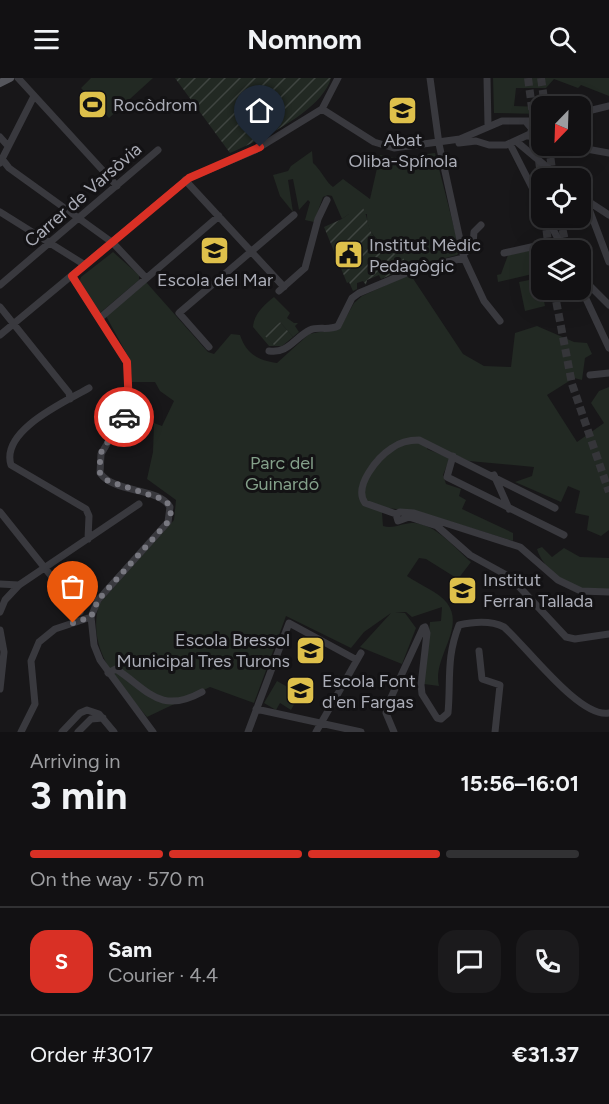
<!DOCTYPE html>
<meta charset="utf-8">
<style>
:root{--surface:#121113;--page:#1b1a1c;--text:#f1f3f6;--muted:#9c9da0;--line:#313133;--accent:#d93025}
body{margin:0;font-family:Figtree,sans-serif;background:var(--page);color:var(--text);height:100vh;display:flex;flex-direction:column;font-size:22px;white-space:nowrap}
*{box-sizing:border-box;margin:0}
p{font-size:20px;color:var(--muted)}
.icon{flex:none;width:33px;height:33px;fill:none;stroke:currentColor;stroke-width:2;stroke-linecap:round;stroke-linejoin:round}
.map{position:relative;height:654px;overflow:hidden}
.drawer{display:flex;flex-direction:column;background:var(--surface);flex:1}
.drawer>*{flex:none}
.needle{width:39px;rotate:203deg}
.controls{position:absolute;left:531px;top:18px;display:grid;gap:12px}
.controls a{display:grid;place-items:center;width:60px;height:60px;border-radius:12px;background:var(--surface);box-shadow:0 6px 24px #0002,0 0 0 2px var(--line);font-size:30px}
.pin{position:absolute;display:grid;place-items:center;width:51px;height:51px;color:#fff;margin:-62px -26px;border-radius:50% 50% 50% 0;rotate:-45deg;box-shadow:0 0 6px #0007}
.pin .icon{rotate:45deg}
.courier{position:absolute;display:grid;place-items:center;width:60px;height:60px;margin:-30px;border:4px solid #d93025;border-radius:50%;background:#fff;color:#222;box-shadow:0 2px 8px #0007}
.head em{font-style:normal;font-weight:700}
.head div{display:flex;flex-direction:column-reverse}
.head{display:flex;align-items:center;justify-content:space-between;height:102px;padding:0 30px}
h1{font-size:39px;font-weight:700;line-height:45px}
.bar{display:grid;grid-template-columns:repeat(4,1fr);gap:9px 6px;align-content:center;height:72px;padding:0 30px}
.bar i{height:8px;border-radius:4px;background:var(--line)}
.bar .selected{background:var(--accent)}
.bar p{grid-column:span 4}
.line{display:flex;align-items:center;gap:15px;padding:0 30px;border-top:2px solid var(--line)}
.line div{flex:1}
.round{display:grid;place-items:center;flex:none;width:63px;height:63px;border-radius:18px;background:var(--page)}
header{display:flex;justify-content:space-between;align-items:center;height:78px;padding:0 30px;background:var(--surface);font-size:27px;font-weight:700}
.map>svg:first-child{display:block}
.green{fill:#222923}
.garden{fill:url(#garden-furrows)}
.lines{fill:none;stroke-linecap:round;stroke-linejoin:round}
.major-tunnel{stroke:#353539;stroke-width:8;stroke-dasharray:8 4;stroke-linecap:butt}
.minor{stroke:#39393e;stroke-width:7}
.major{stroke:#55565c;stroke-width:8}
.done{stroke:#787880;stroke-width:6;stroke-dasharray:0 10.8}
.route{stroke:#d93025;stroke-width:8}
.labels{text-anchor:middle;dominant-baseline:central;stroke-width:6;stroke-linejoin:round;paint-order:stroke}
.poi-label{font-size:18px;fill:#abadb7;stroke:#131214;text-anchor:start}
.street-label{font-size:18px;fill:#abadb7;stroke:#131214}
.park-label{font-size:18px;fill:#84a08a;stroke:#131214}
</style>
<header><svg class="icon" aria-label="menu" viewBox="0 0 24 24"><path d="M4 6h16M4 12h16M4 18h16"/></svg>Nomnom<svg class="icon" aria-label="search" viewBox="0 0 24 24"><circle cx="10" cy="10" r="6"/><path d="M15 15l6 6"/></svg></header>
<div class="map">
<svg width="609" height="654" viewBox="0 0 609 654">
<defs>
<pattern id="garden-furrows" width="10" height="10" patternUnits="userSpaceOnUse" patternTransform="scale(1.5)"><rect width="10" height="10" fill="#222923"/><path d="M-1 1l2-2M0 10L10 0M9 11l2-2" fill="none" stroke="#3f4541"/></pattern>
</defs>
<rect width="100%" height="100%" fill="#181719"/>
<path class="green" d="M91,0H153L109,40L81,10Z
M493,0H609V18L581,7L578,10L554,1L546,10H516L514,28L541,29V36L494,35Z
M312,73L313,85C321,92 326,104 333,109L343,101L370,121L380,77L394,80L435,75L460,173L457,177L408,190C398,164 366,169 367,136H349L342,141L332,118L328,117L323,119L314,144L305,142L310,124L308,122L299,132L293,101L288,102L293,134L280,118L273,97L288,93L291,88Z
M556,167L559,172H542L541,194L498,204L497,197L501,196L508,177Z
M113,174L139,197V202L100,235L79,205L81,199Z
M410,196L463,276L484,288L511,289L515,255L537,248L574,264L587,265L592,276L585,280L582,302L574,300L547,317L577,364L604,345L591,325L599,313L609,309V452L601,458L587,452L589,438L575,435L580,413L568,408L561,424L515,404L532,398L534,389L469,383L429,365L427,371L450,380L443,397L446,406L461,411L459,418L466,422L462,431L513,455V463L416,433L386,430L382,435L383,448C393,451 400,446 411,445C433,443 455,470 471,484L458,501L426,481L419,480L407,498C418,506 439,514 447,525C466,550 432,580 439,608L424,606L430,544L441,543L442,529L412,539L406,534H395L405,535L416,550L402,586L360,569L391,535L364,554L351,570L286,538L254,625L210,609L147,639C119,605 86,573 99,526L174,442L176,422L147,401L153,374L154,345L162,348L174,323L160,313L155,304H132L130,282L106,238L146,204L208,274L214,276L231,256L240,257C246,275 257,282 277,285L309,256L340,250L354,225L362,218Z
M539,200L545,228L525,233L519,204Z
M274,219L290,235L287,240L294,245H298L295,248L299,254L293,259L280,244L265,257L275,268H269L253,249C254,236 264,227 274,219Z
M542,469L552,479L564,470L580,479L609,480V511C601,511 593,513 585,512C566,509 542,489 537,471Z
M277,603L300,616L291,632L280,625L276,632L264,625Z"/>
<path class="garden" d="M175,0H331C322,33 260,62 230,75Z
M361,127C369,137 366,151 376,161C384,170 401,171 405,184L403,185L404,188L397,191L398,194L381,201L379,197L367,202L366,207L363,203L357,205V211L353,213L349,204L347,205L324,149L342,141Z
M280,244L293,259L282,268H275L264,257Z"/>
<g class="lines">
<path class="major-tunnel" d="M528,0L542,105
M541,0L545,28
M549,68L553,100
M545,140L549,172
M560,140L567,172
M554,212L572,306L609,414"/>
<path class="minor" d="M18,0L117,108
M430,0L439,66L464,180L484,223L500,243
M487,0L488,47
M322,31L374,64L394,70L460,61L502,43H542
M580,35L609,28
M528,58L542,60
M0,59L8,68
M517,64L560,100
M459,65L476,63L489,67H506L530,56L532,51L527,45
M510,66L542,129
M570,68L609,75
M2,81L9,90L113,165L146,200
M0,85L34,18
M185,102L284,209
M580,118L609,137
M586,123L609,184
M0,134L85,187
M547,140L564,172
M466,174L473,166L474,154L481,147
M504,175L558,163
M72,198L127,284L129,329L101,376L100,395C115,416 159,409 170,429L168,444L98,522L91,539L94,567L100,582L153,654
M580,198L609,227
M0,207L158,72
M580,208L609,270
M279,213L305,190L318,141L327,122
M0,229L69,315L70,321
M100,240L219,138
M0,257L189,100L255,72L322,31L338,0
M209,269L179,235L294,137
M269,273C288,276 294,260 310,252C319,248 328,253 338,248L352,220L359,215L416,191L464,180
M590,297L609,295
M453,378L447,399L564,457
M494,397L509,431
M0,434L80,534
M396,436L365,425C353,408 378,379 392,370C400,364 409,362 419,362L555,430
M396,436L398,443L409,439L437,448L470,477L510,499L566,559L575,561L609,556
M396,436L400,434L414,435L520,469L558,502L581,513L609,514
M88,461L89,438L86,431L11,387C0,352 67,323 89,310
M0,506L19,507
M0,534L5,522L19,507L139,426
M425,549L427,555L421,607L422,616L437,640L441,641L448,635C451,601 446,580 459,547C473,544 490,542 504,549C526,568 580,641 609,635
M0,552L4,574L0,611
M479,573L482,601L500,607L495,654
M108,595L116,591C148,612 160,637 202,614
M256,631L361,654
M21,654L35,626L31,583L39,564L55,551L91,539
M62,654L80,635L87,632L99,636L114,654
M78,654L91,641L103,640
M248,654L289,545L357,582
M316,654L361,575
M394,654L386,635L388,626L423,550L425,549"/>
<path class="major" d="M0,5L10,0"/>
</g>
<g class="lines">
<path class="done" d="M73,545L91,539L98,522L168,444L171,434L167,424L162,421L108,403L100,395V376L124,339"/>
<path class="route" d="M124,339L129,329L127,284L72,198L189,100L260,69"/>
</g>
<defs>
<symbol id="stadium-square" viewBox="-11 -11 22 22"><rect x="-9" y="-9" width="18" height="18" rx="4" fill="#dec04b" stroke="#131214"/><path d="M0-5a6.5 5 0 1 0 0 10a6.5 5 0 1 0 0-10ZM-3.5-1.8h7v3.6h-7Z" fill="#111"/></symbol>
<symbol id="school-square" viewBox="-11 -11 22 22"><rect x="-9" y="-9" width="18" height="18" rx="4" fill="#dec04b" stroke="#131214"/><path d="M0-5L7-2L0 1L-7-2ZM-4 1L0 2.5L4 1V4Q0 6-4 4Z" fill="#111"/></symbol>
<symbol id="civic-square" viewBox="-11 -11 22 22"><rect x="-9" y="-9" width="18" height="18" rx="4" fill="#dec04b" stroke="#131214"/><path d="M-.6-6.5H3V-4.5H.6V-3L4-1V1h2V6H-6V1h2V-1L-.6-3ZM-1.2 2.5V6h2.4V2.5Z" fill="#111"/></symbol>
</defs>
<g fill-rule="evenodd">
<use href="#stadium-square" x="76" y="10" width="33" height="33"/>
<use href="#school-square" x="386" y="16" width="33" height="33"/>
<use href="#school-square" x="198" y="156" width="33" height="33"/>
<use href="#civic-square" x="332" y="160" width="33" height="33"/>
<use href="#school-square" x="446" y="496" width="33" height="33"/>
<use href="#school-square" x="294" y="556" width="33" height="33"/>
<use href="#school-square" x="284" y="596" width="33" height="33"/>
</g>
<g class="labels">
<g class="poi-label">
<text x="113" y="27">Rocòdrom</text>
<text x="403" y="62" text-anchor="middle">Abat<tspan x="403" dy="21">Oliba-Spínola</tspan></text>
<text x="369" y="167">Institut Mèdic<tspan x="369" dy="21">Pedagògic</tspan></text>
<text x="215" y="202" text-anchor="middle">Escola del Mar</text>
<text x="483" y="502">Institut<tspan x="483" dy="21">Ferran Tallada</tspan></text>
<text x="290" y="562" text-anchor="end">Escola Bressol<tspan x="290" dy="21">Municipal Tres Turons</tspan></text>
<text x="322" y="603">Escola Font<tspan x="322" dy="21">d'en Fargas</tspan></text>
</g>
<g class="street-label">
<text transform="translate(83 117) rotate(-41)">Carrer de Varsòvia</text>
</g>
<g class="park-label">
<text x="282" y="385">Parc del<tspan x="282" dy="21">Guinardó</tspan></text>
</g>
</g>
</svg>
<div class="controls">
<a><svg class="needle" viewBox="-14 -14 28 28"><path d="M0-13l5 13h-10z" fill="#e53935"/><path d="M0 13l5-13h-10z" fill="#9c9da0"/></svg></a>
<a><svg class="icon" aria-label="locate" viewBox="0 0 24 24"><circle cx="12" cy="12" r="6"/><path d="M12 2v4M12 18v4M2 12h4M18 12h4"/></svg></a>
<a><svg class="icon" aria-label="layers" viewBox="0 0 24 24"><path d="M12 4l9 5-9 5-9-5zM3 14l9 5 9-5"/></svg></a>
</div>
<div class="pin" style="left:73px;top:545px;background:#ea580c"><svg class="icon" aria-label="bag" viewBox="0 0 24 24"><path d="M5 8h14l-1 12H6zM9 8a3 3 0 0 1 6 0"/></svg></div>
<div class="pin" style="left:260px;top:69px;background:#1f2937"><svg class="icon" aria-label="home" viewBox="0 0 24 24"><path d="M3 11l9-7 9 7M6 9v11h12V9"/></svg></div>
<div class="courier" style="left:124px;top:339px"><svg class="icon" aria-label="car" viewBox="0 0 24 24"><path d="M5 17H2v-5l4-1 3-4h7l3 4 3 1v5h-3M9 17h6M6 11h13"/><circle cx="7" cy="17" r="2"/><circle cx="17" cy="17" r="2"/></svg></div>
</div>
<section class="drawer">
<div class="head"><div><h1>3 min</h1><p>Arriving in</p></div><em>15:56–16:01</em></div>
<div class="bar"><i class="selected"></i><i class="selected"></i><i class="selected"></i><i></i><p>On the way · 570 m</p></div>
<div class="line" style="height:108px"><b class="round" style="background:var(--accent);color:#fff">S</b><div><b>Sam</b><p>Courier · 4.4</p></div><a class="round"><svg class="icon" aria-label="chat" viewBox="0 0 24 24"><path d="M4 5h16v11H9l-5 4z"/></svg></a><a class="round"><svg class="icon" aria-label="phone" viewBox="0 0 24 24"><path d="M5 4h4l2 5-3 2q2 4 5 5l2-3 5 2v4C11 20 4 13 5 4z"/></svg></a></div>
<div class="line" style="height:78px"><div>Order #3017</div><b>€31.37</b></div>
</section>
